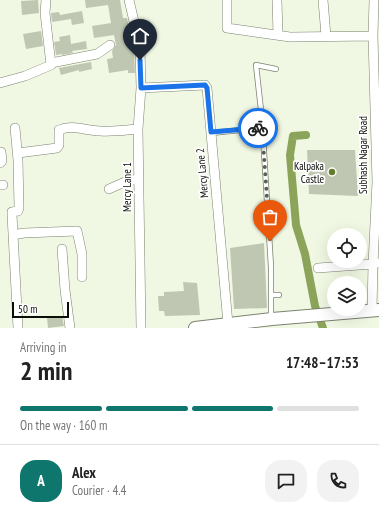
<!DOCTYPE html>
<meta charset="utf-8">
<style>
:root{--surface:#fff;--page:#f2f2f2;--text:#222;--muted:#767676;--line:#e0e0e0;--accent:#0f766e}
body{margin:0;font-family:"PT Sans Narrow",sans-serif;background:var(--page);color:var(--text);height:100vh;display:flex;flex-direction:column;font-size:15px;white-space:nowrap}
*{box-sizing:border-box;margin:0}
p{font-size:13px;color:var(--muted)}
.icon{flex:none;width:22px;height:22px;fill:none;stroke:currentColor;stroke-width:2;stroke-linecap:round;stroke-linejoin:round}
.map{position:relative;height:328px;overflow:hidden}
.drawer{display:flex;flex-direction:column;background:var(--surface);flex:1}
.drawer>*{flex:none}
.buttons{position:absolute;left:327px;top:228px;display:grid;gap:8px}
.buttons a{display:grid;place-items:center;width:40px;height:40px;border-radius:50%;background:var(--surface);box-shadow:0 4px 16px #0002;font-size:20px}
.scale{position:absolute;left:12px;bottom:10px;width:57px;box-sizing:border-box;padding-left:4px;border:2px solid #0b0d07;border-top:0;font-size:11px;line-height:14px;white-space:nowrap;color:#0b0d07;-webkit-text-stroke:3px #fff;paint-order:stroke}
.pin{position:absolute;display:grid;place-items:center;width:34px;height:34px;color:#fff;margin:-41px -17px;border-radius:50% 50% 50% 0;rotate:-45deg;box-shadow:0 0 4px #0007}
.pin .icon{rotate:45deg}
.courier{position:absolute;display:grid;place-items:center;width:40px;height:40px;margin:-20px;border:3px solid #1a73e8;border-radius:50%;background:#fff;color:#222;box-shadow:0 1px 5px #0007}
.overview em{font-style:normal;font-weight:700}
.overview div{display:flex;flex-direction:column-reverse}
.overview{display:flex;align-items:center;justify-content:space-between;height:68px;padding:0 20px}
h1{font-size:26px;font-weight:700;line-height:30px}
.bar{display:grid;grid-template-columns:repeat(4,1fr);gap:6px 4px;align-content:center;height:48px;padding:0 20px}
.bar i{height:5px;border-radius:3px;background:var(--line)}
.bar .selected{background:var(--accent)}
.bar p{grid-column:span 4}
.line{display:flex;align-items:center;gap:10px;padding:0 20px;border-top:1px solid var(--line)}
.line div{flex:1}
.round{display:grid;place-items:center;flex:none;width:42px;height:42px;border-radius:16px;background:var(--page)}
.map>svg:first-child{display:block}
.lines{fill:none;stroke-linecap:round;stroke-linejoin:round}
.canal{stroke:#8ba459;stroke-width:8}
.building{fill:#bfc7b2}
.service-casing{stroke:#7b826f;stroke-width:6}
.minor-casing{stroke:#7b826f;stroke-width:10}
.secondary-casing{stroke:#7b826f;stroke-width:14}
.service{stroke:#fff;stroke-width:4.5}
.minor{stroke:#fff;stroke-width:9}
.secondary{stroke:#fff;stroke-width:12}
.done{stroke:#5b5f54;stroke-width:4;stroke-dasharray:0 7.2}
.route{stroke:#1a73e8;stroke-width:5}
.poi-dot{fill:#637b2d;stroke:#fff;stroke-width:1.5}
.labels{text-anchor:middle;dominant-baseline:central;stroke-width:3.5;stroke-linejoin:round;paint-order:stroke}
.street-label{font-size:11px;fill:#0b0d07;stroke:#fff}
.poi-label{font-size:11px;fill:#0b0d07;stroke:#fff;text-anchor:end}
</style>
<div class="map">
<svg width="379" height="328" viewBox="0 0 379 328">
<rect width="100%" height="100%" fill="#f0f8e3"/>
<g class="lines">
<path class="canal" d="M306,135L293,136L290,155L296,225L305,254L315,306L323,328"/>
</g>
<path class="building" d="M38,0L39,13L22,15L21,1Z
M85,0H120L123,18H127L132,42L134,48L135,73H128V70L109,73L107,59L113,58L112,51L116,45L114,35L94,38L92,26L111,23L108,5L86,8Z
M82,11L84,23L72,25L71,19L52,22L51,13L59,12L60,15Z
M41,31L43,46L26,49L23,34Z
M70,35L71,44L86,41L87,49L72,51L73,53L62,55V54L56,55L54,42L60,41L59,37Z
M91,62L92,69L79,72V70L61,75L59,68Z
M307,150H355L358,196L309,194Z
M264,243L267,308L234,309L230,248Z
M183,282L197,283L200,315L165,316L164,311H159L158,296H164V292L184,291Z
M62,316L64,326L48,328L47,318Z"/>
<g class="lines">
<defs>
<path id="service" d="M211,133L262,128
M271,295H279
M271,317V267L262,119L256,65L276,69"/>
<path id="minor" d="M129,0L140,47L141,88L138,129L141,328
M227,0V28L290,37L373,36
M277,0L278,35
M323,0L326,36
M51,63L97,54L110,45
M0,83L25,76L51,65L45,13L46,0
M141,88L205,85L207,88L228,324
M15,128L18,160L19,208L18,211L12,212V215L18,328
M18,153L57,148L59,145V130C73,124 86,131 100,131C113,132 126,130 138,129
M0,163L2,161L1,152
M0,185H3
M109,189L127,181L139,179
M13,235L24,233L77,231L82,254V277
M62,249L65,290L70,328
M318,268L373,264L379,263
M372,310L373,264L377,182L373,36L374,0"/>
<path id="secondary" d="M195,328L272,319L379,310"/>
</defs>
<use href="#service" class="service-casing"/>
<use href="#minor" class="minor-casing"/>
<use href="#secondary" class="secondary-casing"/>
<use href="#service" class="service"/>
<use href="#minor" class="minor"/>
<use href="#secondary" class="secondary"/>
</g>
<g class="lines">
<path class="done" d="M258,128H262L270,241"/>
<path class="route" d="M140,60L141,88L205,85L207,88L211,132L258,128"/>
</g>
<circle class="poi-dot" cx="332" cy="172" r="4"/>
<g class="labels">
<g class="street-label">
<text transform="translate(363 155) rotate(-90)">Subhash Nagar Road</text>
<text transform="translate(202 173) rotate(-95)">Mercy Lane 2</text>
<text transform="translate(127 187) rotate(-90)">Mercy Lane 1</text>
</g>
<g class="poi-label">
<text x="324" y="166">Kalpaka<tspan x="324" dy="13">Castle</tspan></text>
</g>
</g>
</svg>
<div class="buttons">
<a><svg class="icon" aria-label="locate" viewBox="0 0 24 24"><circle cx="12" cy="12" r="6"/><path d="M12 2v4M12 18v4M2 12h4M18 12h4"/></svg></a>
<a><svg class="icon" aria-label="layers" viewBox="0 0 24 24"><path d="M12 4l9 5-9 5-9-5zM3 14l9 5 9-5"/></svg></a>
</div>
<div class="scale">50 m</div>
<div class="pin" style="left:270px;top:241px;background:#ea580c"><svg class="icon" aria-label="bag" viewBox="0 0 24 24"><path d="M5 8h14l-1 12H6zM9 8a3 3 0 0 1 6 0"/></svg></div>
<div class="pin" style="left:140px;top:60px;background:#1f2937"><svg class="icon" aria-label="home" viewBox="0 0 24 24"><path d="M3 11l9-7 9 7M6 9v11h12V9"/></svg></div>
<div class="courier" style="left:258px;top:128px"><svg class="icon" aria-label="bike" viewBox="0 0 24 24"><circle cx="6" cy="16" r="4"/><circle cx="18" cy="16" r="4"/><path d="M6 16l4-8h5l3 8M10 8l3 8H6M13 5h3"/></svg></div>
</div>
<section class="drawer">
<div class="overview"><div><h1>2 min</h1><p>Arriving in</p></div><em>17:48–17:53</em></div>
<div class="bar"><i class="selected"></i><i class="selected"></i><i class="selected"></i><i></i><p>On the way · 160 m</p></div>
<div class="line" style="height:72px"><b class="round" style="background:var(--accent);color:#fff">A</b><div><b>Alex</b><p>Courier · 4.4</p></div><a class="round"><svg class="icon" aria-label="chat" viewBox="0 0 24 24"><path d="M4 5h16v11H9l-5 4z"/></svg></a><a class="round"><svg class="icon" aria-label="phone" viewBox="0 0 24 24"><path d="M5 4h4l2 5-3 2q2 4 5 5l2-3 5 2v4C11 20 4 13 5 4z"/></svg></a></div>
</section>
